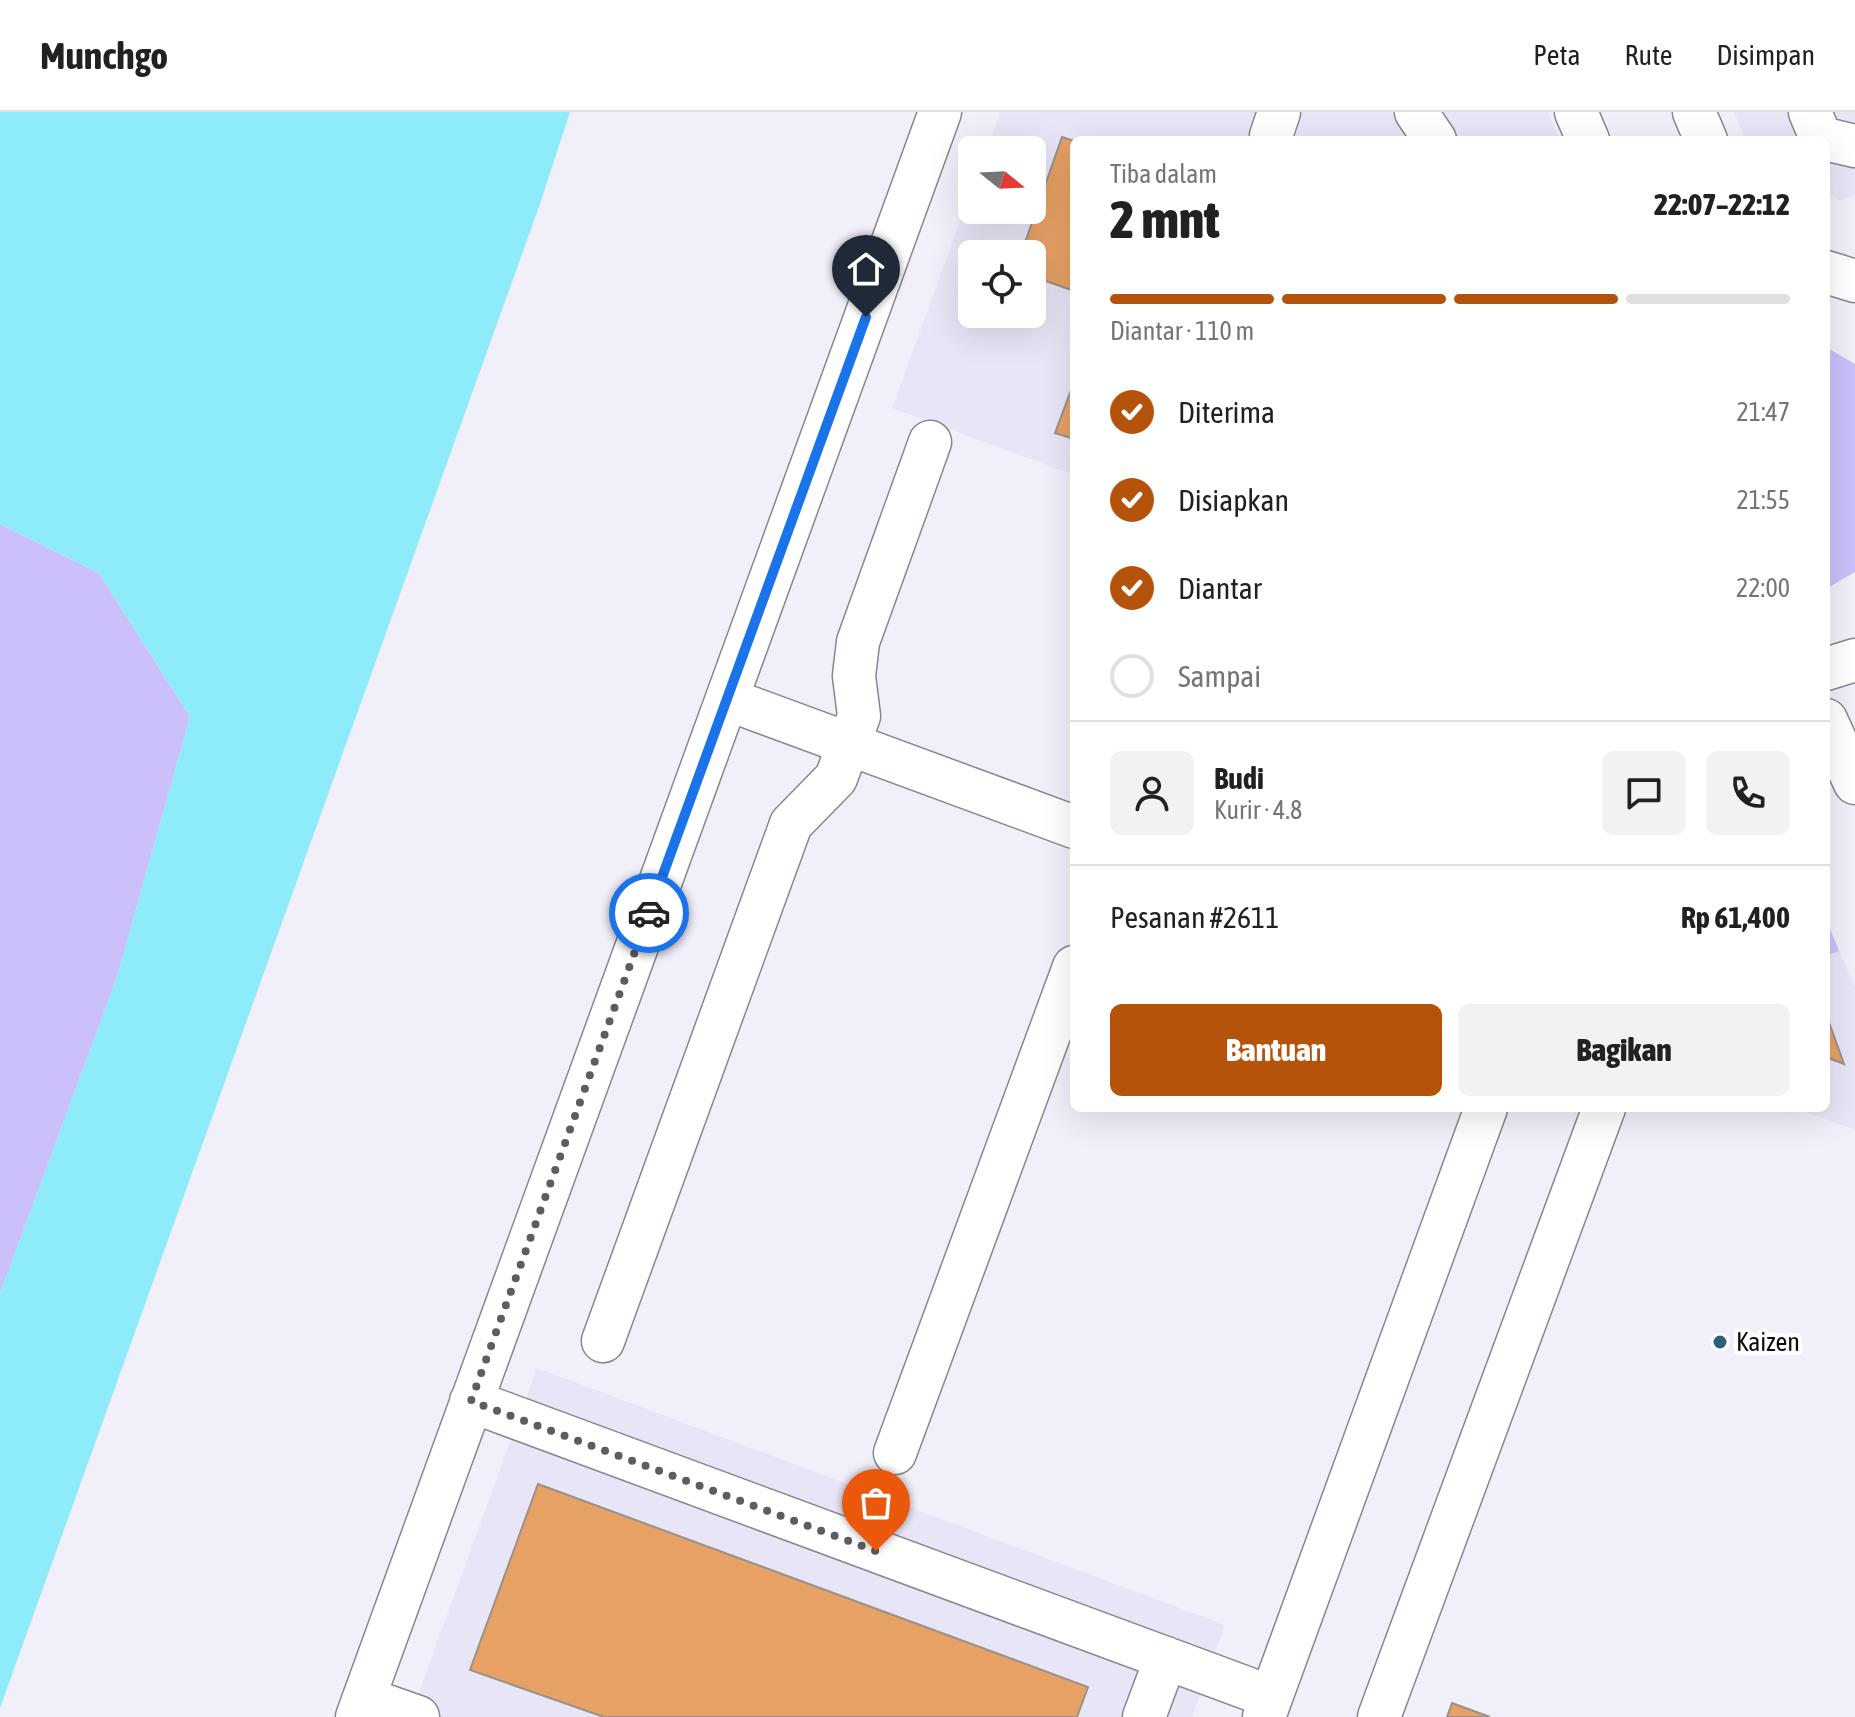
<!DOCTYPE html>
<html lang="id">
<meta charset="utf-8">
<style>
:root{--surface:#fff;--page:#f2f2f2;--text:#202124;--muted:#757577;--line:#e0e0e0;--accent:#b45309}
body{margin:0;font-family:"Asap Condensed",sans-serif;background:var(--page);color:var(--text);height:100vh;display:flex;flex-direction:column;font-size:30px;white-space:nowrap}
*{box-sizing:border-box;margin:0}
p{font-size:26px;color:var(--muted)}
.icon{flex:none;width:44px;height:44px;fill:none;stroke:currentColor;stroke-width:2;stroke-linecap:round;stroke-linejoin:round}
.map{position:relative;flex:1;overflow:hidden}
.details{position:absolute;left:1070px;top:24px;width:760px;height:976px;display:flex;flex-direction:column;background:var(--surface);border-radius:12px;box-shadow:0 8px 32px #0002}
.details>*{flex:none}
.needle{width:52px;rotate:108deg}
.controls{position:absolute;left:958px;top:24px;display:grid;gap:16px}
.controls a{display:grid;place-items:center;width:88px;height:88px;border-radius:12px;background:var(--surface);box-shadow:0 8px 32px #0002;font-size:40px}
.pin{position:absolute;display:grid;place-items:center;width:68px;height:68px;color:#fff;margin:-82px -34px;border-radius:50% 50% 50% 0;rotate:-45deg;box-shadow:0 0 8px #0007}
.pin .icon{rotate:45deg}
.courier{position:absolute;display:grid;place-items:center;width:80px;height:80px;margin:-40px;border:6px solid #1a73e8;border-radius:50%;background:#fff;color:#222;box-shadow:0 2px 10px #0007}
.overview em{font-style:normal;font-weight:800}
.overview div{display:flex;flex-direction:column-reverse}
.overview{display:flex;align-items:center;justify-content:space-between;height:136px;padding:0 40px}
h1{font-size:52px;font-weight:800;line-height:60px}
.bar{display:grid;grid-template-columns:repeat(4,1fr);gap:12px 8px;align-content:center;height:96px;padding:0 40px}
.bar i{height:10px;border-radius:6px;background:var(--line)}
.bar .active{background:var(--accent)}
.bar p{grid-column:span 4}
.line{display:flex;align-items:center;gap:20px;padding:0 40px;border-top:2px solid var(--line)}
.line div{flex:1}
.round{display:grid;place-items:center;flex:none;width:84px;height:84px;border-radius:12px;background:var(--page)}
ol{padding:0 40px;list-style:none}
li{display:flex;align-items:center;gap:24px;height:88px}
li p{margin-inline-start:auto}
li .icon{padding:8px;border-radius:50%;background:var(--accent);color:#fff;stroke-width:4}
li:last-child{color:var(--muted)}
li i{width:44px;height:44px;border:4px solid var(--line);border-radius:50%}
.action{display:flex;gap:16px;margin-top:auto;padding:16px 40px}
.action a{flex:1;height:92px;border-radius:12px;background:var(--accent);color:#fff;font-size:32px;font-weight:800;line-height:92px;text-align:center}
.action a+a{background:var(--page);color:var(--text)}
header{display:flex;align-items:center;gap:48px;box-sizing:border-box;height:112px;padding:0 40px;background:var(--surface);border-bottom:2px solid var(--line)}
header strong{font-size:38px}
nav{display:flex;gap:44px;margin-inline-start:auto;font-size:28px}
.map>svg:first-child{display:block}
.built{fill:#e8e5f6;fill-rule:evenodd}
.green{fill:#cbc0fa}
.water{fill:#8eebf9}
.building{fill:#e7a165;stroke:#99918b;stroke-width:2}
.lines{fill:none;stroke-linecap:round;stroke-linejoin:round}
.minor-casing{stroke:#88878f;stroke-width:45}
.minor{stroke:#fff;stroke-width:42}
.done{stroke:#5d5c62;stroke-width:8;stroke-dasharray:0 14.4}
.route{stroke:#1a73e8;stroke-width:10}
.poi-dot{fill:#2e607d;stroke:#fff;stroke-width:3}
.labels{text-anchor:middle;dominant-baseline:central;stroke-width:8;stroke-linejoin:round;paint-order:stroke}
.poi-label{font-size:26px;fill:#0d0d10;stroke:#fff;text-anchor:start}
</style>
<header>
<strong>Munchgo</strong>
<nav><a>Peta</a><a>Rute</a><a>Disimpan</a></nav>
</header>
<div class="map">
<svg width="1855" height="1605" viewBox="0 0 1855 1605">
<rect width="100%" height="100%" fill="#f1f0fa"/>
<path class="built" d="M1001,0H1548L1559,28H1074V363L892,296L972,77V98H1032V38H986ZM972,142H1032V202H972Z
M1734,0H1855V82L1841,89L1826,80V28H1746Z
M1839,839L1855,875V1018L1794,996H1826V844Z
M537,1256L1225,1513L1192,1605H410Z"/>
<path class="green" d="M1826,235L1855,252V460L1826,477Z
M0,412L99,461L190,605L117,865L0,1182Z
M1826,807L1839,839L1826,844Z"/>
<path class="water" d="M0,0H570L540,92L0,1596V1182L117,865L190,605L99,461L0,412Z"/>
<path class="building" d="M1062,25L1074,29V179L1032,164V142H1021Z
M1074,270V327L1055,321Z
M1826,902L1844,952L1826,945Z
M538,1372L1088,1575L1077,1605H604L470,1558Z
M1452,1591L1490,1605H1447Z"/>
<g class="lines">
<defs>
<path id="minor" d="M1416,0L1435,28
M1576,0L1588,28
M1694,0L1706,28
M1810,0L1821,26L1855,34
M1271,24L1279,0
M1826,160L1855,169
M1826,557L1855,548
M727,587L1074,715
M1826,608L1855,671
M603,1229L791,712L836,666L849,631L859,604L854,564L858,530L930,330
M471,1289L1271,1585
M895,1341L1074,855
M364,1586L418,1605
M357,1605L940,0
M1144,1605L1166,1546
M1264,1605L1486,996
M1379,1605L1604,996"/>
</defs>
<use href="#minor" class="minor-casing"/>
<use href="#minor" class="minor"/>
</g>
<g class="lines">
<path class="done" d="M649,801L471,1289L876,1439"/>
<path class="route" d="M649,801L866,205"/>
</g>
<circle class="poi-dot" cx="1720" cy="1230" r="8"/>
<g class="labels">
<g class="poi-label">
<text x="1736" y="1230">Kaizen</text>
</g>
</g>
</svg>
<div class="controls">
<a><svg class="needle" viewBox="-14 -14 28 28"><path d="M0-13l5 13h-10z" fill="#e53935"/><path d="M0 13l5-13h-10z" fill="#757577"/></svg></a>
<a><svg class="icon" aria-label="locate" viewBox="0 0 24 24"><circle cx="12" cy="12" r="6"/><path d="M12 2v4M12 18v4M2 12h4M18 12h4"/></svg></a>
</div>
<div class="pin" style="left:876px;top:1439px;background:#ea580c"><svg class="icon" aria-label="bag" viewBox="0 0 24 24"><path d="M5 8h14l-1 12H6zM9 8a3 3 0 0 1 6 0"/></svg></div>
<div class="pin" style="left:866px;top:205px;background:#1f2937"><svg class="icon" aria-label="home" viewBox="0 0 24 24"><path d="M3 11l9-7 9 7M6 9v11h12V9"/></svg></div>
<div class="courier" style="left:649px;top:801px"><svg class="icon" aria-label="car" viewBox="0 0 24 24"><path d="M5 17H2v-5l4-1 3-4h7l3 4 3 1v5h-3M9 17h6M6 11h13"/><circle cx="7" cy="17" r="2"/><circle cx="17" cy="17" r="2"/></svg></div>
<section class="details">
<div class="overview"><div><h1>2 mnt</h1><p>Tiba dalam</p></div><em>22:07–22:12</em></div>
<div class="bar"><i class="active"></i><i class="active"></i><i class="active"></i><i></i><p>Diantar · 110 m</p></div>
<ol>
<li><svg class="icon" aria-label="check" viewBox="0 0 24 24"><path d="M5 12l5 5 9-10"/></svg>Diterima<p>21:47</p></li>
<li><svg class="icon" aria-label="check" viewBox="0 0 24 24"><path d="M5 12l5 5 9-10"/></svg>Disiapkan<p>21:55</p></li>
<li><svg class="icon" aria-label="check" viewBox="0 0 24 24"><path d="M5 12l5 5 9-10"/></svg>Diantar<p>22:00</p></li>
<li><i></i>Sampai</li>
</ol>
<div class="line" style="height:144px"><a class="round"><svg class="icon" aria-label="person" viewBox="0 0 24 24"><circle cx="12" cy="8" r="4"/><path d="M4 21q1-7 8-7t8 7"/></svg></a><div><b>Budi</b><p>Kurir · 4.8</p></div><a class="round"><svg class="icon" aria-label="chat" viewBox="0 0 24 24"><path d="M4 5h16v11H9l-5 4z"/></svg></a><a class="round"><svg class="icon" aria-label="phone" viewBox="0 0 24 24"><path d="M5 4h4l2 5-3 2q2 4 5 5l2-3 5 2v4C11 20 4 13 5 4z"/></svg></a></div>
<div class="line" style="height:104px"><div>Pesanan #2611</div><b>Rp 61,400</b></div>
<div class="action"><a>Bantuan</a><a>Bagikan</a></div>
</section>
</div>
